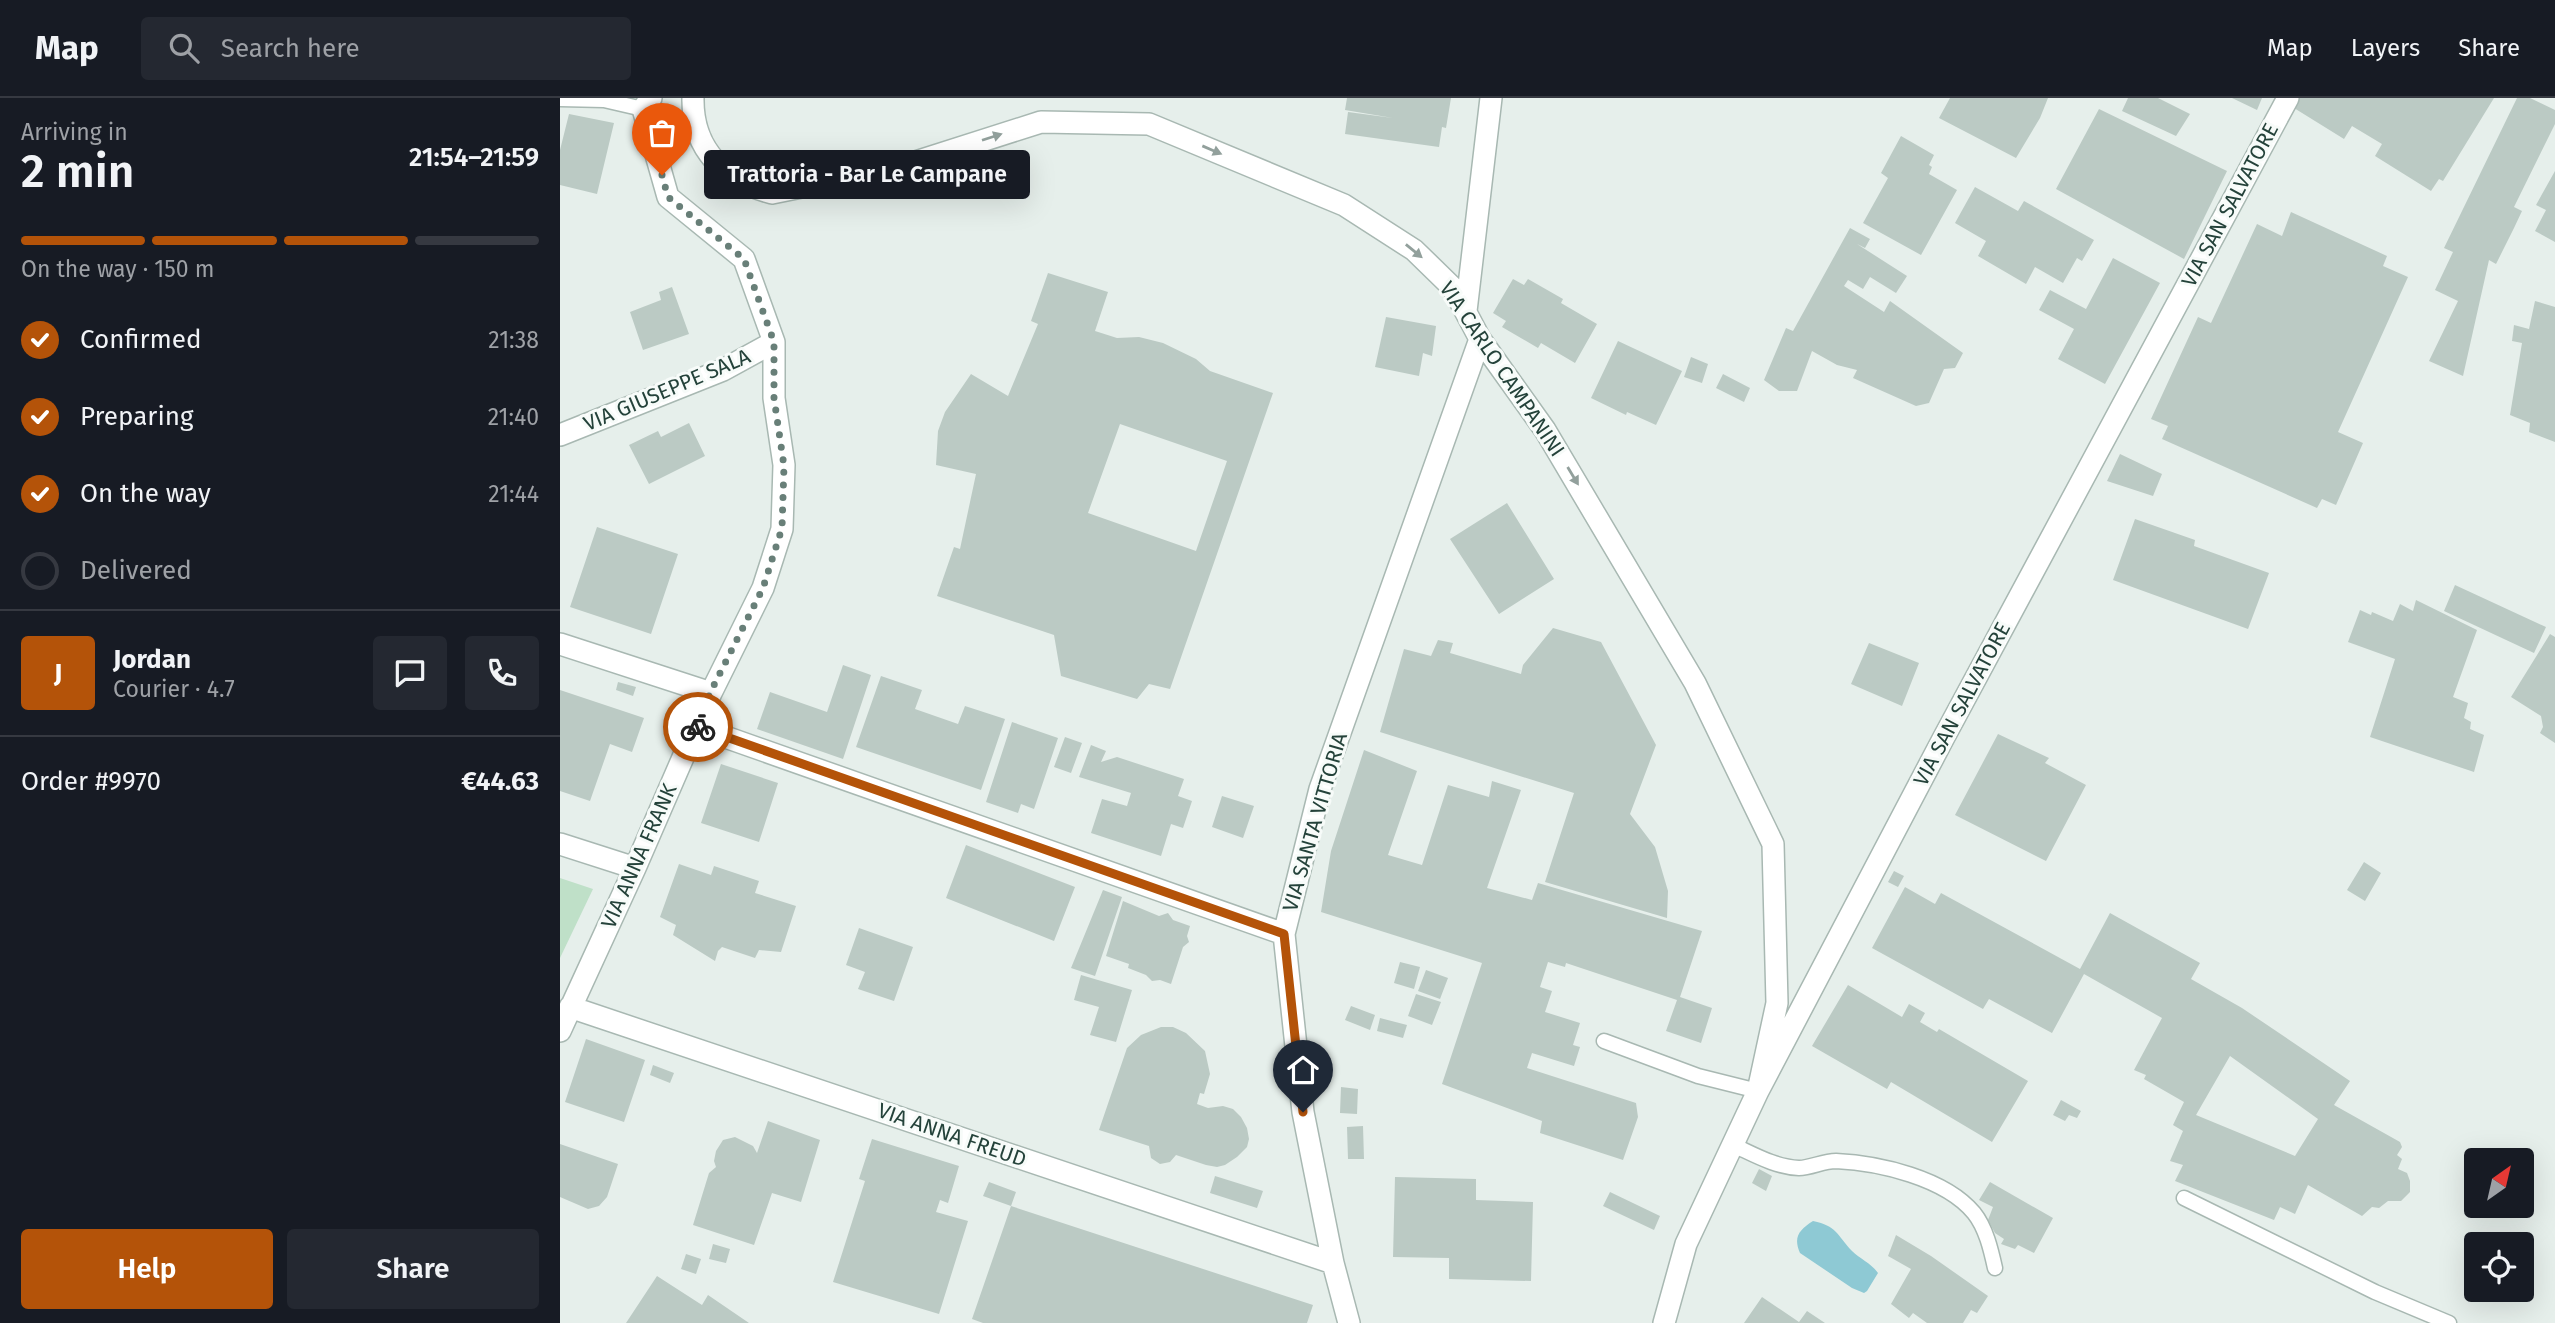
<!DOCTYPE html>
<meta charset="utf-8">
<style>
:root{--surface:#171b24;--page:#242831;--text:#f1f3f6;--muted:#9ea1a6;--line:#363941;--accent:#b45309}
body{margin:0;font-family:"Fira Sans",sans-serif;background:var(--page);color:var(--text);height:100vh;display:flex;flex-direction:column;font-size:26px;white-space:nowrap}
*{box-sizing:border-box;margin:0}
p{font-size:23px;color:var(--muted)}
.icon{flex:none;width:38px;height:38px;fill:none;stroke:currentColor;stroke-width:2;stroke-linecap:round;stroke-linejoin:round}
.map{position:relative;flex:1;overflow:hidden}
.side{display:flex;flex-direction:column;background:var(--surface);width:560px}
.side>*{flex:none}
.needle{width:46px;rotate:34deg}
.fabs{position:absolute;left:1904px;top:1050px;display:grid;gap:14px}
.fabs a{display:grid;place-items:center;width:70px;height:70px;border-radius:7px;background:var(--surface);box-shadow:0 7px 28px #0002;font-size:35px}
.pin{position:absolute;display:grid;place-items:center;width:60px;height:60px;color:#fff;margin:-72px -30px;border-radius:50% 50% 50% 0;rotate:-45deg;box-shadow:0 0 7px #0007}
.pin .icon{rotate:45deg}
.courier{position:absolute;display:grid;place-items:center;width:70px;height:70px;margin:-35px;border:5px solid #b45309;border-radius:50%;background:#fff;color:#222;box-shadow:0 2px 9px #0007}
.bubble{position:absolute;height:49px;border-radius:7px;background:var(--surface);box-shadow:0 7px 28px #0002;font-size:23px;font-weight:600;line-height:49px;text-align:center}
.headline em{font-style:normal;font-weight:600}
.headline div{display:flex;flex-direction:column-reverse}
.headline{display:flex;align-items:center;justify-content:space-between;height:119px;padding:0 21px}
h1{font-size:46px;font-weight:600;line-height:52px}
.bar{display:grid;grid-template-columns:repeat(4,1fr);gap:10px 7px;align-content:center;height:84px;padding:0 21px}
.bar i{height:9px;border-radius:5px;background:var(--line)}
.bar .on{background:var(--accent)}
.bar p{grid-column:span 4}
.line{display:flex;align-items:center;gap:18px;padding:0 21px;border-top:2px solid var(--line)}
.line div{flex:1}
.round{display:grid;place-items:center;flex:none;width:74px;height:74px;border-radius:7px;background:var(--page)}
ol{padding:0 21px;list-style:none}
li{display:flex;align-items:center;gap:21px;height:77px}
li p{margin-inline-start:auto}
li .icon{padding:7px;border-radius:50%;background:var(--accent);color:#fff;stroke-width:4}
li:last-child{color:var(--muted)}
li i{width:38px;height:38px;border:4px solid var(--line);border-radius:50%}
.action{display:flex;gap:14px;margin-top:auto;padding:14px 21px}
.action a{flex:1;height:80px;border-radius:7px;background:var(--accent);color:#fff;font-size:28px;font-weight:600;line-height:80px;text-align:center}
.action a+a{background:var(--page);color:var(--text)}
header{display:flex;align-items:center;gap:42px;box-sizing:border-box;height:98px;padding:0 35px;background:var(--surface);border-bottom:2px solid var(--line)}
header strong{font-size:33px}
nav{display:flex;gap:38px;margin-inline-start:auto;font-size:24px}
.search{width:490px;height:63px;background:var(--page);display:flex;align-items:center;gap:18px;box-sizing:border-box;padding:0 24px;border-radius:7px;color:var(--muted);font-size:26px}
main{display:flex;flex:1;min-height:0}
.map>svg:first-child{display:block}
.green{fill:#bfe0c8}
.water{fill:#8ec9d4}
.building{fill:#bbcac4;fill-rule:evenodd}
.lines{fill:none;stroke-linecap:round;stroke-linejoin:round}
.lane-casing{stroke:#a8b8b2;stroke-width:17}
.street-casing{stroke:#a8b8b2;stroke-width:24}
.lane{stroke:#fff;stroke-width:14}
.street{stroke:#fff;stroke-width:21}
.oneway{fill:#92a09c}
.done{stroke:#687f78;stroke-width:7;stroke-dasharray:0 12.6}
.route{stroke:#b45309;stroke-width:9}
.labels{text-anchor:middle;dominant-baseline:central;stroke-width:6;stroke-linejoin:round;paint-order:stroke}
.street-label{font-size:21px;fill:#24423a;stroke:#f7fbf9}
</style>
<header>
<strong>Map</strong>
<div class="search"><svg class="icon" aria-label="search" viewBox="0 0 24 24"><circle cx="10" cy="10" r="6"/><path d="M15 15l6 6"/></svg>Search here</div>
<nav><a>Map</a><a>Layers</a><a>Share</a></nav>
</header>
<main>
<section class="side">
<div class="headline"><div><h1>2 min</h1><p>Arriving in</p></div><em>21:54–21:59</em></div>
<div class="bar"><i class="on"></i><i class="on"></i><i class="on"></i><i></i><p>On the way · 150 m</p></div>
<ol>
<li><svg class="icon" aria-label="check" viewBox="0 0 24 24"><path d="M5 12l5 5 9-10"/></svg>Confirmed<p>21:38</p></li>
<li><svg class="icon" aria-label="check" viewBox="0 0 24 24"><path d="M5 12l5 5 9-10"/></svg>Preparing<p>21:40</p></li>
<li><svg class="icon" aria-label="check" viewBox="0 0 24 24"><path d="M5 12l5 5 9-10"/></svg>On the way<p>21:44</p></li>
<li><i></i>Delivered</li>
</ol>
<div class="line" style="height:126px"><b class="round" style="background:var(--accent);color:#fff">J</b><div><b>Jordan</b><p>Courier · 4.7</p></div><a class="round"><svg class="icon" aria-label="chat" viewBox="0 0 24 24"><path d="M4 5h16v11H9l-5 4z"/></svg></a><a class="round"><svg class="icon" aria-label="phone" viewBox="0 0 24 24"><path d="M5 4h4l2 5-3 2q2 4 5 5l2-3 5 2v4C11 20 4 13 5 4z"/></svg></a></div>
<div class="line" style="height:91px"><div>Order #9970</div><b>€44.63</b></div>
<div class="action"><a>Help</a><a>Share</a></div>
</section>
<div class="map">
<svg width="1995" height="1225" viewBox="0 0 1995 1225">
<rect width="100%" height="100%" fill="#e6efeb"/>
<path class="green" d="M0,780L33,791L0,860Z"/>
<path class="water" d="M1253,1123C1277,1128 1276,1136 1292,1153C1300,1161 1311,1165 1318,1175L1307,1193L1304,1195L1292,1190L1240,1155C1233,1139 1239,1132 1253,1123Z"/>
<path class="building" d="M787,0H891L886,30L882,29L879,49L785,36L788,14L833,20L785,12Z
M1390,0H1488L1480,20L1456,60L1379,20Z
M1568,0H1598L1630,16L1616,38L1562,13Z
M1672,0H1702L1697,12Z
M1740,0H1934L1883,83L1879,81L1871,93L1815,58L1822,46L1792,28L1784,41L1734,10Z
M1957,0H1970L1995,12V26L1954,109L1962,113L1954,130L1936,166L1929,162L1903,278L1869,263L1898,203L1875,192L1893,154L1884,150Z
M1539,11L1667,73L1624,161L1496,91Z
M9,16L54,25L37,96L0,87V52Z
M1341,38L1374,57L1369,67L1372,69L1369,76L1397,92L1361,157L1303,125L1328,80L1321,75Z
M1995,73V144L1975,133L1986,112L1976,107Z
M1415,89L1458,113L1464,103L1534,142L1522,163L1517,160L1503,185L1475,169L1466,186L1418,158L1426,143L1395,125Z
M1731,114L1827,158L1823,168L1848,179L1778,334L1803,345L1776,407L1762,401L1757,410L1602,341L1608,328L1591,321L1638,219L1651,225L1697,126L1722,138Z
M1290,130L1310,141L1305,150L1297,146L1347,178L1336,195L1310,179L1303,191L1288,182L1284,188L1324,214L1330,203L1403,255L1395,270L1384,271L1369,305L1356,308L1293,280L1297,272L1277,267L1252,253L1237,293H1219L1204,282L1226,230L1233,233Z
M1553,160L1600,185L1545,286L1498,261L1514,231L1479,212L1490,192L1526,211Z
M488,175L548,194L535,233L557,240L579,239L603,245L636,261L650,273L713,295L610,591L589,586L577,601L501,578L494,537L377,498L394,449L400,451L416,376L376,367L378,333L385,314L411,276L448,298L478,226L471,223ZM560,326L667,363L636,453L528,415Z
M953,181L964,187L968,181L1003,201L1001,205L1037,226L1015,265L981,245L978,250L942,229L946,223L933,215Z
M112,189L129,236L83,252L70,214L101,202L99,194Z
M1975,203L1995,209V344L1969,334L1970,325L1950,317L1962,245L1952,243L1954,227L1969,231Z
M826,219L876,228L872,258L863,255L859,278L815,269Z
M1058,243L1122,273L1096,327L1067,314L1066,317L1031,300Z
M1131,259L1148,266L1142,285L1124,279Z
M1163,276L1190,290L1184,304L1156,290Z
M129,325L145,358L89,386L69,347L98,333L101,339Z
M1560,356L1602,376L1593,398L1547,383Z
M947,405L994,481L939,516L890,441Z
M1575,421L1635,442L1634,448L1709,475L1688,531L1553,482Z
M37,429L118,456L91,536L10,509Z
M1895,487L1986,529L1974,555L1884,513Z
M1856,502L1917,532L1893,599L1908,605L1904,620L1911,624L1910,631L1924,637L1914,674L1810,639L1835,561L1788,544L1800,512L1811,517L1812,514L1833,523L1840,506L1853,513Z
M993,530L1041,544L1096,647L1070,716L1095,749L1108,793L1107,820L985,784L1014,695L820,634L844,551L871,558L878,542L893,545L890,555L961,576L963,567Z
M1990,536L1995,539V645L1980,635L1983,629L1981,618L1951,599Z
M1309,545L1359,565L1342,608L1291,586Z
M283,567L311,577L283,661L197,631L210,594L267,614Z
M321,578L362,592L355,611L398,626L405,608L445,621L421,692L296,649Z
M58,584L76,589L73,598L56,592Z
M0,592L84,620L72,654L50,646L30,703L0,693Z
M452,624L498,640L474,711L461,706L458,715L426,704Z
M1438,636L1489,660L1485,665L1526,687L1486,763L1395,717Z
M505,639L522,645L511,675L494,669Z
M531,647L546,653L541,664L557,659L624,681L618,698L632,703L623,730L611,726L601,758L531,735L542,701L567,708L571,695L519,679Z
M804,652L857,673L828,757L862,767L888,687L929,699L932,683L961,692L927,790L972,802L978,785L1142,833L1120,899L1152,910L1141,945L1106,933L1117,902L1006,865L1005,869L988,864L980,889L992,893L985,914L1020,925L1013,947L1020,949L1014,968L972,955L967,970L1076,1005L1078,1019L1063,1062L980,1035L982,1023L882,986L922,865L761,814L771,753Z
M161,666L218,685L199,744L141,725Z
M662,698L694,708L683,740L652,729Z
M406,747L515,789L494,843L386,800Z
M1804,764L1821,775L1805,803L1787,792Z
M119,766L151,777L154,768L199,783L195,795L236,808L221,854L199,852L195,860L162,849L158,853L155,863L113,837L116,827L100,819Z
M1334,773L1344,778L1338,789L1328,784Z
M1345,789L1375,806L1381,795L1520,871L1550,815L1640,865L1631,881L1682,910L1790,983L1774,1007L1840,1044L1842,1049L1837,1057L1842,1061L1838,1071L1847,1075L1850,1083V1094L1841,1103H1828L1819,1110L1812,1109L1802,1118L1748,1087L1735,1116L1720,1109L1714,1122L1615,1083L1623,1067L1610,1063L1623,1033L1613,1027L1624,1004L1584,981L1586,977L1574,972L1602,920L1524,876L1492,935L1429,901L1423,911L1312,850ZM1670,958L1758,1021L1735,1058L1636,1017Z
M543,792L562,799L535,878L511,870Z
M563,803L599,818L608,815L613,822L630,828L627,838L629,844L623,849L611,886L600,882L592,883L586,877L568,870L569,866L546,858Z
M299,830L353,849L334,903L298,891L305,874L286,867Z
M840,864L860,869L854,891L834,885Z
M866,872L888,880L880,901L858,893Z
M521,877L572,892L556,944L530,937L539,909L514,902Z
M1288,887L1342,919L1349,906L1365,915L1360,924L1377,934L1379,931L1468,983L1432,1044L1331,984L1327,991L1252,948Z
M856,896L881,904L872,927L848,918Z
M791,908L815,917L810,932L785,922Z
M820,920L847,927L843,940L817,933Z
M601,929H613L626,935L645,953L650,976L644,996L640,995L637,1006L648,1010L663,1008L673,1011L681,1019L687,1030L689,1041L687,1049L677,1059L665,1067L657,1069L646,1067L616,1057L610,1064L600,1066L591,1060L589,1048L539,1032L567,950L581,937Z
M26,941L85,962L64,1024L5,1004Z
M93,967L114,975L110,985L90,977Z
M781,989L798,991L797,1016L780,1015Z
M1501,1002L1521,1013L1517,1020L1509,1017L1505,1023L1493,1017Z
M208,1023L260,1042L241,1104L212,1095L194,1147L133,1127L149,1075L156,1069L154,1063L156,1053L163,1042L175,1039L193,1048L197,1055Z
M803,1028L804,1061H788L787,1029Z
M312,1041L399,1068L388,1105L380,1102L376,1114L408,1123L379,1216L273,1184L305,1083L299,1081Z
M0,1046L58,1066L47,1099L39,1108L28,1111L0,1099Z
M1199,1071L1212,1078L1206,1093L1192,1085Z
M655,1078L703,1093L697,1110L650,1095Z
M835,1079L916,1081V1102L973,1104L971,1183L889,1181V1160L833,1159Z
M429,1084L456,1094L451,1108L423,1098Z
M1430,1084L1493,1120L1474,1155L1458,1147L1455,1151L1441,1146L1444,1141L1435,1135L1428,1122L1433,1109L1419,1102Z
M1050,1094L1100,1118L1094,1132L1043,1108Z
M451,1108L753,1207L747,1225H423L412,1221Z
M1336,1137L1371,1158L1428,1198L1417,1215L1411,1212L1403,1225H1367L1353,1215L1349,1220L1331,1206L1351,1171L1328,1158Z
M153,1146L170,1151L166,1165L149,1161Z
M126,1156L141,1161L136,1176L121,1171Z
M97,1178L142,1207L148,1197L189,1225H66Z
M1202,1199L1239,1224L1247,1213L1265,1225H1184Z"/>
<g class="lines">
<defs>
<path id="lane" d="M0,1L44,2L83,11
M1044,943L1138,978L1198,993
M1173,1047C1193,1056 1215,1069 1239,1070C1251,1070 1263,1063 1276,1063C1319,1065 1385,1080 1414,1115C1426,1130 1431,1152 1435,1170
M1624,1100L1815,1194L1889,1225"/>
<path id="street" d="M133,0C132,52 165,82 212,95L340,69L481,24L589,26L784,107L854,152L893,190L920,241L985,332L1135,585L1213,746L1217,905L1198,993
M906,213L931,0
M0,337L163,272L214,244
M0,546L151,595
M137,629L724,836
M0,746L75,770
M10,909L773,1165
M0,933L75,770L151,595L203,490L222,431L224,367L214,300V244L184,161L108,99L83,11L91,0
M789,1225L773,1165L743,1014L724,836L760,691L920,241
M1104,1225L1126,1146L1198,993L1383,641L1728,0"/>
</defs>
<use href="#lane" class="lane-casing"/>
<use href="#street" class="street-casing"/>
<use href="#lane" class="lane"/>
<use href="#street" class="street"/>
</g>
<defs><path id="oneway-solid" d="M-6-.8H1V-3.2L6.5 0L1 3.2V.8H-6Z" transform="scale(1.75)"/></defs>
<g class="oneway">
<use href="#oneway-solid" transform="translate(432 39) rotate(-18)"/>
<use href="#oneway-solid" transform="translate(652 52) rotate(23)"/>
<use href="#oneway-solid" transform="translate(854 153) rotate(39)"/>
<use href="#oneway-solid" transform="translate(1013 378) rotate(59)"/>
</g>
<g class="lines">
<path class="done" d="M102,77L108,99L184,161L214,244V300L224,368L222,430L203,490L150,595L138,629"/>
<path class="route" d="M138,629L724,836L743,1014"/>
</g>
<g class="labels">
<g class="street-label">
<text transform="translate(1670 107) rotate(-62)">VIA SAN SALVATORE</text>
<text transform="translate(942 271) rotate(56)">VIA CARLO CAMPANINI</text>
<text transform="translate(107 292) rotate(-23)">VIA GIUSEPPE SALA</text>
<text transform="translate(1402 606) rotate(-62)">VIA SAN SALVATORE</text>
<text transform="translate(755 724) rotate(-74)">VIA SANTA VITTORIA</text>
<text transform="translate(79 758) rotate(-66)">VIA ANNA FRANK</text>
<text transform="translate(392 1037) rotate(19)">VIA ANNA FREUD</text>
</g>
</g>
</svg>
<div class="fabs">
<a><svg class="needle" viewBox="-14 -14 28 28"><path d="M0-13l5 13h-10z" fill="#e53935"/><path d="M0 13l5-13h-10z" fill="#9ea1a6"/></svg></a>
<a><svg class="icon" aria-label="locate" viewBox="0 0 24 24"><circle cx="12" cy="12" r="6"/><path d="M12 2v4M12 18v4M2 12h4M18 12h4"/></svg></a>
</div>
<div class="pin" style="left:102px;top:77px;background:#ea580c"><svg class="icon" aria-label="bag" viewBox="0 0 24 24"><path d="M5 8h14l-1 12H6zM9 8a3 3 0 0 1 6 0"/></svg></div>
<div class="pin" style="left:743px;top:1014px;background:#1f2937"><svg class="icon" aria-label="home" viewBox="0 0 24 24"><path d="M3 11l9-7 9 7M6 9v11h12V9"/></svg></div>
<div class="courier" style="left:138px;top:629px"><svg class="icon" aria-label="bike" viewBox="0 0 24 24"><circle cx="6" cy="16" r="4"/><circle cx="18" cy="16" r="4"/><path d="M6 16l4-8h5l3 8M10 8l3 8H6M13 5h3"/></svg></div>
<div class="bubble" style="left:144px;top:52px;width:326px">Trattoria - Bar Le Campane</div>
</div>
</main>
